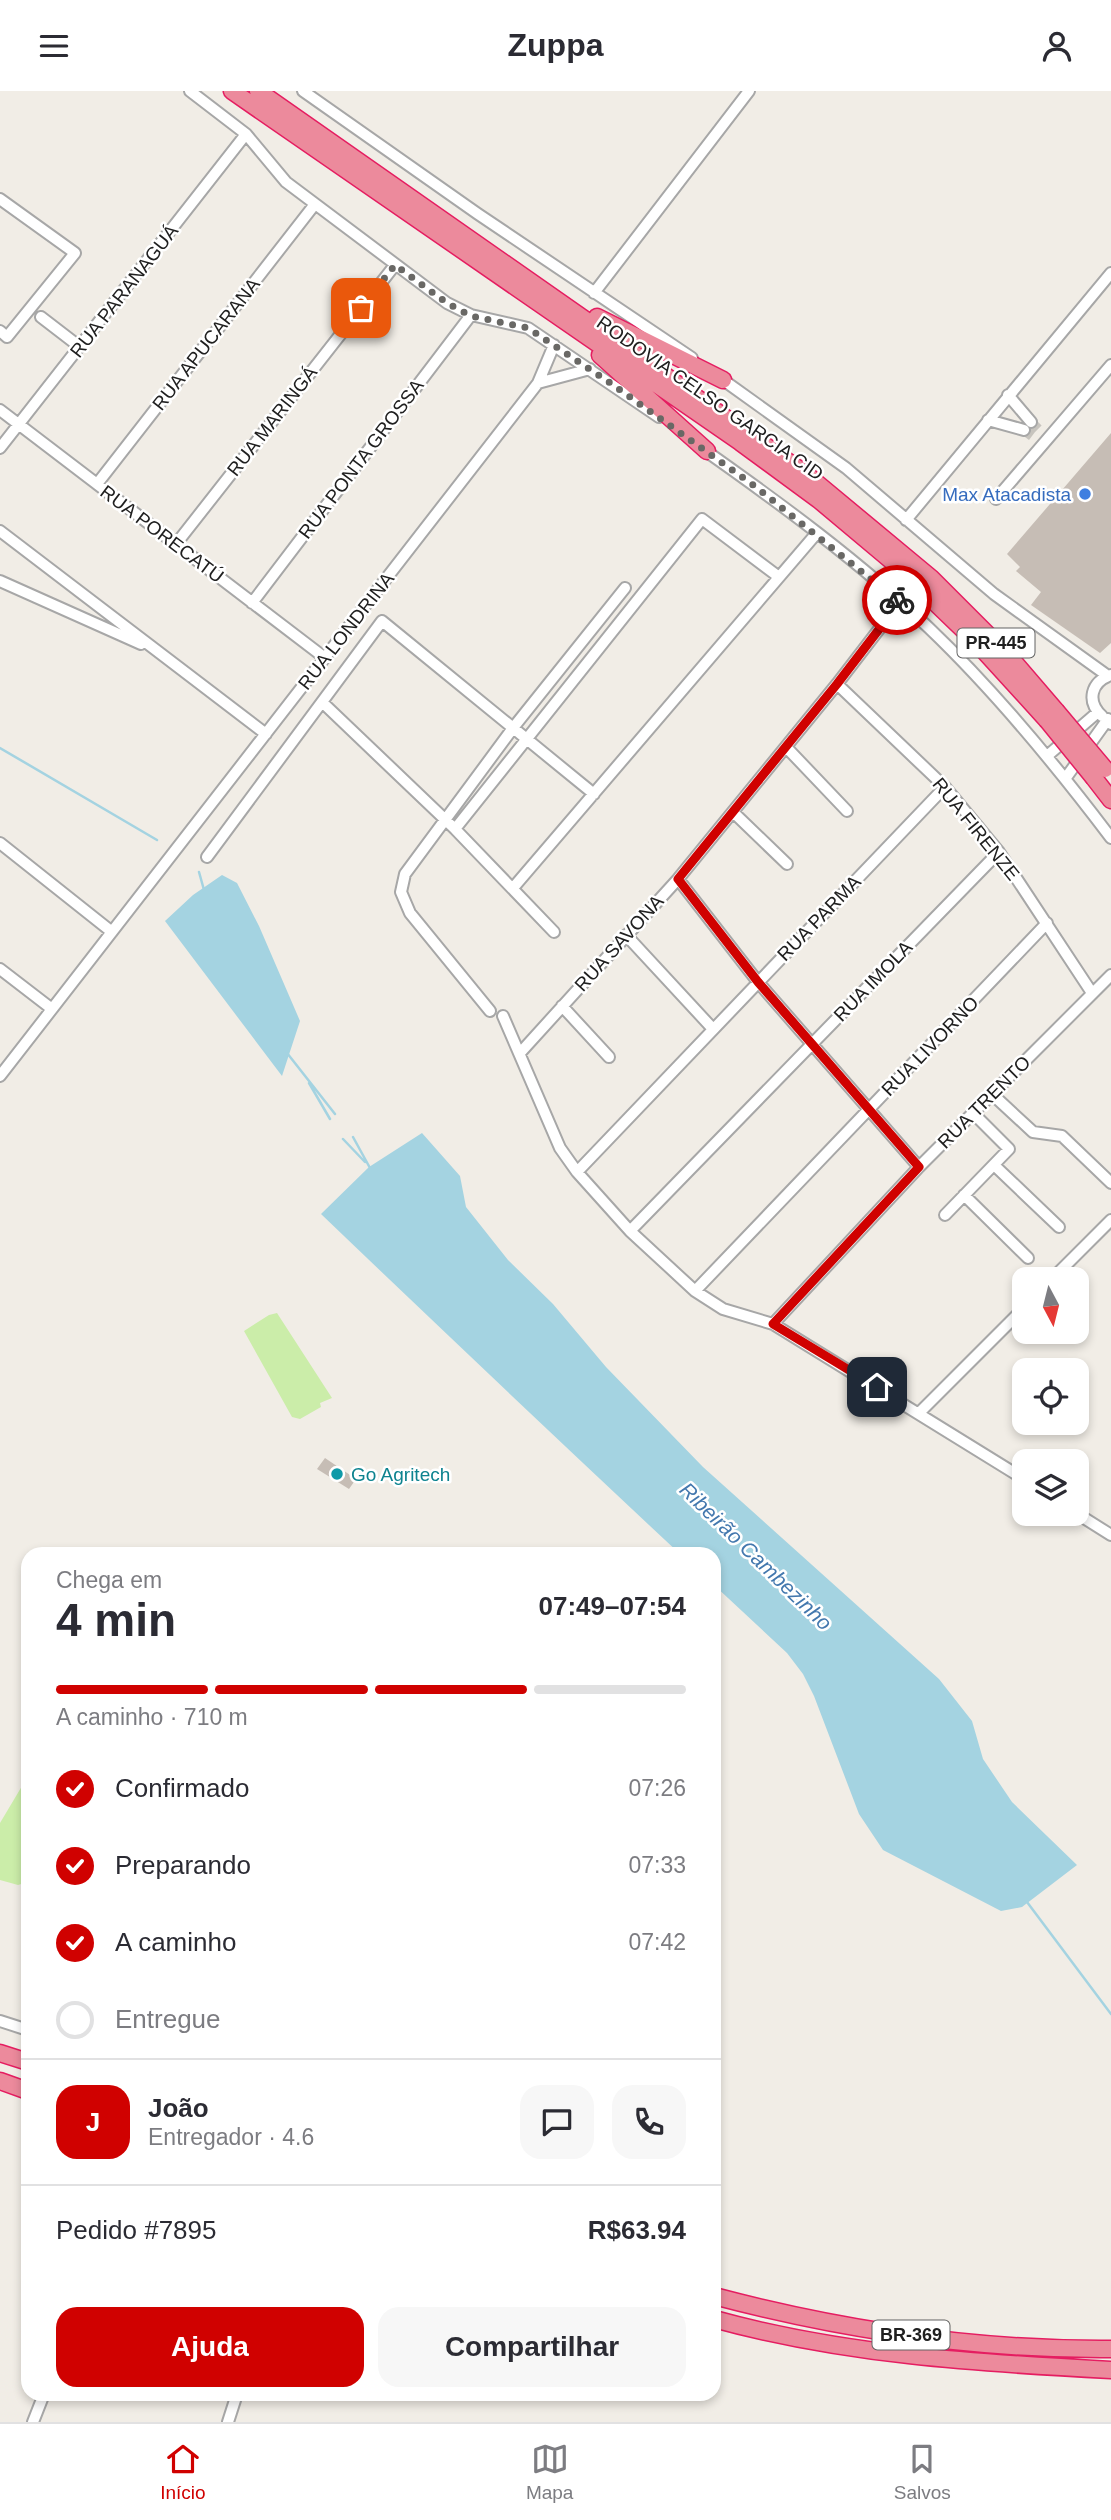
<!DOCTYPE html>
<html lang="pt">
<meta charset="utf-8">
<style>
:root{--surface:#fff;--page:#f7f7f7;--text:#2b2b33;--muted:#7c7c81;--line:#e1e1e2;--accent:#d00100}
body{margin:0;font-family:Helvetica,sans-serif;background:var(--page);color:var(--text);height:100vh;display:flex;flex-direction:column;font-size:26px;white-space:nowrap}
*{box-sizing:border-box;margin:0}
p{font-size:23px;color:var(--muted)}
.icon{flex:none;width:38px;height:38px;fill:none;stroke:currentColor;stroke-width:2;stroke-linecap:round;stroke-linejoin:round}
.map{position:relative;flex:1;overflow:hidden}
.sheet{position:absolute;left:21px;top:1456px;width:700px;height:854px;display:flex;flex-direction:column;background:var(--surface);border-radius:21px;box-shadow:0 4px 10px #0003}
.sheet>*{flex:none}
.needle{width:46px;rotate:173deg}
.fabs{position:absolute;left:1012px;top:1176px;display:grid;gap:14px}
.fabs a{display:grid;place-items:center;width:77px;height:77px;border-radius:14px;background:var(--surface);box-shadow:0 4px 10px #0003;font-size:35px}
.pin{position:absolute;display:grid;place-items:center;width:60px;height:60px;color:#fff;margin:-30px;border-radius:14px;box-shadow:0 4px 10px #0006}
.courier{position:absolute;display:grid;place-items:center;width:70px;height:70px;margin:-35px;border:5px solid #d00100;border-radius:50%;background:#fff;color:#222;box-shadow:0 2px 9px #0007}
.overview em{font-style:normal;font-weight:800}
.overview div{display:flex;flex-direction:column-reverse}
.overview{display:flex;align-items:center;justify-content:space-between;height:119px;padding:0 35px}
h1{font-size:46px;font-weight:800;line-height:52px}
.bar{display:grid;grid-template-columns:repeat(4,1fr);gap:10px 7px;align-content:center;height:84px;padding:0 35px}
.bar i{height:9px;border-radius:5px;background:var(--line)}
.bar .current{background:var(--accent)}
.bar p{grid-column:span 4}
.line{display:flex;align-items:center;gap:18px;padding:0 35px;border-top:2px solid var(--line)}
.line div{flex:1}
.round{display:grid;place-items:center;flex:none;width:74px;height:74px;border-radius:21px;background:var(--page)}
ol{padding:0 35px;list-style:none}
li{display:flex;align-items:center;gap:21px;height:77px}
li p{margin-inline-start:auto}
li .icon{padding:7px;border-radius:50%;background:var(--accent);color:#fff;stroke-width:4}
li:last-child{color:var(--muted)}
li i{width:38px;height:38px;border:4px solid var(--line);border-radius:50%}
.action{display:flex;gap:14px;margin-top:auto;padding:14px 35px}
.action a{flex:1;height:80px;border-radius:21px;background:var(--accent);color:#fff;font-size:28px;font-weight:800;line-height:80px;text-align:center}
.action a+a{background:var(--page);color:var(--text)}
header{display:flex;justify-content:space-between;align-items:center;height:91px;padding:0 35px;background:var(--surface);font-size:32px;font-weight:800}
.menu{display:flex;justify-content:space-around;align-items:center;height:98px;border-top:2px solid var(--line);background:var(--surface);font-size:19px;color:var(--muted)}
.menu a{display:grid;justify-items:center;gap:4px}
.menu .current{color:var(--accent)}
.map>svg:first-child{display:block}
.grass{fill:#cbeda9}
.water{fill:#a4d3e1}
.lines{fill:none;stroke-linecap:round;stroke-linejoin:round}
.stream{stroke:#a4d3e1;stroke-width:2.5}
.building{fill:#c6bdb5}
.minor-tunnel{stroke:#c7c4be;stroke-width:10;stroke-dasharray:10 5;stroke-linecap:butt}
.minor-casing{stroke:#a7a7a7;stroke-width:14}
.highway-casing{stroke:#e51d61;stroke-width:19}
.minor{stroke:#fff;stroke-width:10}
.highway{stroke:#ec8a9c;stroke-width:16}
.highway-bridge-casing{stroke:#e51d61;stroke-width:19;stroke-linecap:butt}
.highway-bridge{stroke:#ec8a9c;stroke-width:16}
.done{stroke:#696865;stroke-width:7;stroke-dasharray:0 12.6}
.route{stroke:#d00100;stroke-width:9}
.shop-dot{fill:#3f7fe0;stroke:#fff;stroke-width:2.5}
.culture-dot{fill:#0f9aa8;stroke:#fff;stroke-width:2.5}
.labels{text-anchor:middle;dominant-baseline:central;stroke-width:5;stroke-linejoin:round;paint-order:stroke}
.shield{fill:#fff;stroke:#636363;stroke-width:2}
.shield-label{font-size:18px;font-weight:bold;fill:#202020}
.street-label{font-size:19px;fill:#202020;stroke:#fff}
.shop-label{font-size:19px;fill:#366cbe;stroke:#fff;text-anchor:end}
.culture-label{font-size:19px;fill:#0d838f;stroke:#fff;text-anchor:start}
.water-label{font-size:21px;font-style:italic;fill:#4378ae;stroke:#fff}
</style>
<header><svg class="icon" aria-label="menu" viewBox="0 0 24 24"><path d="M4 6h16M4 12h16M4 18h16"/></svg>Zuppa<svg class="icon" aria-label="person" viewBox="0 0 24 24"><circle cx="12" cy="8" r="4"/><path d="M4 21q1-7 8-7t8 7"/></svg></header>
<div class="map">
<svg width="1111" height="2331" viewBox="0 0 1111 2331">
<rect width="100%" height="100%" fill="#f1ede6"/>
<path class="grass" d="M277,1222L332,1307L320,1312L321,1316L300,1328L292,1326L244,1240L269,1224Z
M28,1685V1791L18,1794L0,1789V1732Z"/>
<path class="water" d="M222,784L237,792L259,835L300,930L282,985L165,830L193,804Z
M422,1042L460,1085L466,1116L508,1169L553,1213L606,1276L703,1376L939,1588L972,1630L983,1668L1012,1711L1077,1774L1022,1816L1001,1820L883,1759L859,1723L814,1605L803,1583L787,1562L714,1494V1463H680C560,1351 440,1237 321,1123L369,1076Z"/>
<g class="lines">
<path class="stream" d="M0,657L157,749
M199,781L204,799
M287,962L335,1023
M309,992L330,1028
M353,1046L370,1077
M343,1048L365,1071
M1027,1811L1111,1923"/>
</g>
<path class="building" d="M1111,342V552L1100,562L1031,514L1041,501L1016,480L1020,476L1007,463Z
M325,1367L356,1388L349,1398L317,1378Z"/>
<g class="lines">
<path class="minor-tunnel" d="M1031,331L1039,339
M1024,339L1032,345"/>
<defs>
<path id="minor" d="M190,0L246,43L286,91L447,212L471,224L528,237L659,326
M303,0L478,123L692,267
M0,108L75,162L7,246L0,240
M594,202L749,0
M41,226L80,256
M719,286L846,377L994,503L1108,585
M538,292L590,278
M1008,304L1031,331
M0,319L325,567
M988,329L1024,339
M0,357L246,43
M703,358C781,413 860,471 929,537C996,601 1055,673 1111,747
M97,393L315,113
M996,408L1111,274
M906,429L1111,182
M0,440L266,643
M176,453L395,174
M0,490L141,553
M252,512L471,224
M837,593L945,696L999,761L1092,902
M322,611L455,738L554,841
M1102,625C1086,610 1091,591 1111,584
M786,656L847,720
M1047,665L1098,621
M1065,688L1108,628L1111,633
M733,721L787,773
M455,738L702,428L779,486
M0,752L112,841
M207,766L382,530L594,703
M678,788L758,891L919,1076
M513,797L816,443
M626,844L713,938
M0,878L52,918
M562,915L609,966
M490,920L410,822L401,801L405,783L513,637L625,497
M503,925L560,1057L577,1081L630,1140L695,1200L723,1218L773,1233L1024,1388
M520,962L678,788L837,593L900,511
M0,985L538,292L554,254
M992,1003L1033,1041L1062,1045L1111,1092
M994,1074L1059,1136
M577,1081L945,696
M964,1104L1028,1167
M945,1124L1009,1058L973,1022
M630,1140L999,761
M1052,1188L1111,1129
M695,1200L1047,832
M773,1233L919,1076L1111,884
M919,1322L1024,1217
M1076,1422L1111,1444
M0,1930L28,1939
M33,2331L44,2303
M228,2331L237,2303"/>
<path id="highway" d="M232,0L740,351L819,409L893,471L976,551L1047,629
M258,0L807,384L931,487L1008,564L1056,620
M597,226L723,289
M600,264L707,360
M1094,687L1111,709
M0,1962L28,1971
M0,1990L28,2000
M714,2205C842,2239 978,2259 1111,2258
M714,2228C844,2264 977,2272 1111,2279"/>
</defs>
<use href="#minor" class="minor-casing"/>
<use href="#highway" class="highway-casing"/>
<use href="#minor" class="minor"/>
<use href="#highway" class="highway"/>
<defs>
<path id="highway-bridge" d="M1056,620L1105,678
M1047,629L1094,687"/>
</defs>
<use href="#highway-bridge" class="highway-bridge-casing"/>
<use href="#highway-bridge" class="highway-bridge"/>
</g>
<g class="lines">
<path class="done" d="M361,217L395,174L447,212L471,225L528,237L609,291L756,396L897,509"/>
<path class="route" d="M877,1296L773,1233L919,1076L758,891L678,788L837,593L900,511L897,509"/>
</g>
<circle class="shop-dot" cx="1085" cy="403" r="7"/>
<circle class="culture-dot" cx="337" cy="1383" r="7"/>
<g class="labels">
<g class="shield">
<rect x="957.5" y="537.5" width="77" height="29" rx="5"/>
<rect x="872.5" y="2229.5" width="77" height="29" rx="5"/>
</g>
<g class="shield-label">
<text x="996" y="552">PR-445</text>
<text x="911" y="2244">BR-369</text>
</g>
<g class="street-label">
<text transform="translate(124 200) rotate(-52)">RUA PARANAGUÁ</text>
<text transform="translate(206 253) rotate(-52)">RUA APUCARANA</text>
<text transform="translate(710 307) rotate(35)">RODOVIA CELSO GARCIA CID</text>
<text transform="translate(272 330) rotate(-52)">RUA MARINGÁ</text>
<text transform="translate(361 368) rotate(-53)">RUA PONTA GROSSA</text>
<text transform="translate(162 443) rotate(37)">RUA PORECATÚ</text>
<text transform="translate(346 540) rotate(-52)">RUA LONDRINA</text>
<text transform="translate(976 738) rotate(51)">RUA FIRENZE</text>
<text transform="translate(819 827) rotate(-46)">RUA PARMA</text>
<text transform="translate(619 852) rotate(-48)">RUA SAVONA</text>
<text transform="translate(873 890) rotate(-46)">RUA IMOLA</text>
<text transform="translate(930 955) rotate(-46)">RUA LIVORNO</text>
<text transform="translate(984 1011) rotate(-45)">RUA TRENTO</text>
</g>
<g class="shop-label">
<text x="1071" y="403">Max Atacadista</text>
</g>
<g class="culture-label">
<text x="351" y="1383">Go Agritech</text>
</g>
<g class="water-label">
<text transform="translate(756 1465) rotate(44)">Ribeirão Cambezinho</text>
</g>
</g>
</svg>
<div class="fabs">
<a><svg class="needle" viewBox="-14 -14 28 28"><path d="M0-13l5 13h-10z" fill="#e53935"/><path d="M0 13l5-13h-10z" fill="#7c7c81"/></svg></a>
<a><svg class="icon" aria-label="locate" viewBox="0 0 24 24"><circle cx="12" cy="12" r="6"/><path d="M12 2v4M12 18v4M2 12h4M18 12h4"/></svg></a>
<a><svg class="icon" aria-label="layers" viewBox="0 0 24 24"><path d="M12 4l9 5-9 5-9-5zM3 14l9 5 9-5"/></svg></a>
</div>
<div class="pin" style="left:361px;top:217px;background:#ea580c"><svg class="icon" aria-label="bag" viewBox="0 0 24 24"><path d="M5 8h14l-1 12H6zM9 8a3 3 0 0 1 6 0"/></svg></div>
<div class="pin" style="left:877px;top:1296px;background:#1f2937"><svg class="icon" aria-label="home" viewBox="0 0 24 24"><path d="M3 11l9-7 9 7M6 9v11h12V9"/></svg></div>
<div class="courier" style="left:897px;top:509px"><svg class="icon" aria-label="bike" viewBox="0 0 24 24"><circle cx="6" cy="16" r="4"/><circle cx="18" cy="16" r="4"/><path d="M6 16l4-8h5l3 8M10 8l3 8H6M13 5h3"/></svg></div>
<section class="sheet">
<div class="overview"><div><h1>4 min</h1><p>Chega em</p></div><em>07:49–07:54</em></div>
<div class="bar"><i class="current"></i><i class="current"></i><i class="current"></i><i></i><p>A caminho · 710 m</p></div>
<ol>
<li><svg class="icon" aria-label="check" viewBox="0 0 24 24"><path d="M5 12l5 5 9-10"/></svg>Confirmado<p>07:26</p></li>
<li><svg class="icon" aria-label="check" viewBox="0 0 24 24"><path d="M5 12l5 5 9-10"/></svg>Preparando<p>07:33</p></li>
<li><svg class="icon" aria-label="check" viewBox="0 0 24 24"><path d="M5 12l5 5 9-10"/></svg>A caminho<p>07:42</p></li>
<li><i></i>Entregue</li>
</ol>
<div class="line" style="height:126px"><b class="round" style="background:var(--accent);color:#fff">J</b><div><b>João</b><p>Entregador · 4.6</p></div><a class="round"><svg class="icon" aria-label="chat" viewBox="0 0 24 24"><path d="M4 5h16v11H9l-5 4z"/></svg></a><a class="round"><svg class="icon" aria-label="phone" viewBox="0 0 24 24"><path d="M5 4h4l2 5-3 2q2 4 5 5l2-3 5 2v4C11 20 4 13 5 4z"/></svg></a></div>
<div class="line" style="height:91px"><div>Pedido #7895</div><b>R$63.94</b></div>
<div class="action"><a>Ajuda</a><a>Compartilhar</a></div>
</section>
</div>
<nav class="menu">
<a class="current"><svg class="icon" aria-label="home" viewBox="0 0 24 24"><path d="M3 11l9-7 9 7M6 9v11h12V9"/></svg>Início</a>
<a><svg class="icon" aria-label="map" viewBox="0 0 24 24"><path d="M3 6l6-2 6 2 6-2v14l-6 2-6-2-6 2zM9 4v14M15 6v14"/></svg>Mapa</a>
<a><svg class="icon" aria-label="saved" viewBox="0 0 24 24"><path d="M7 4h10v16l-5-4-5 4z"/></svg>Salvos</a>
</nav>
